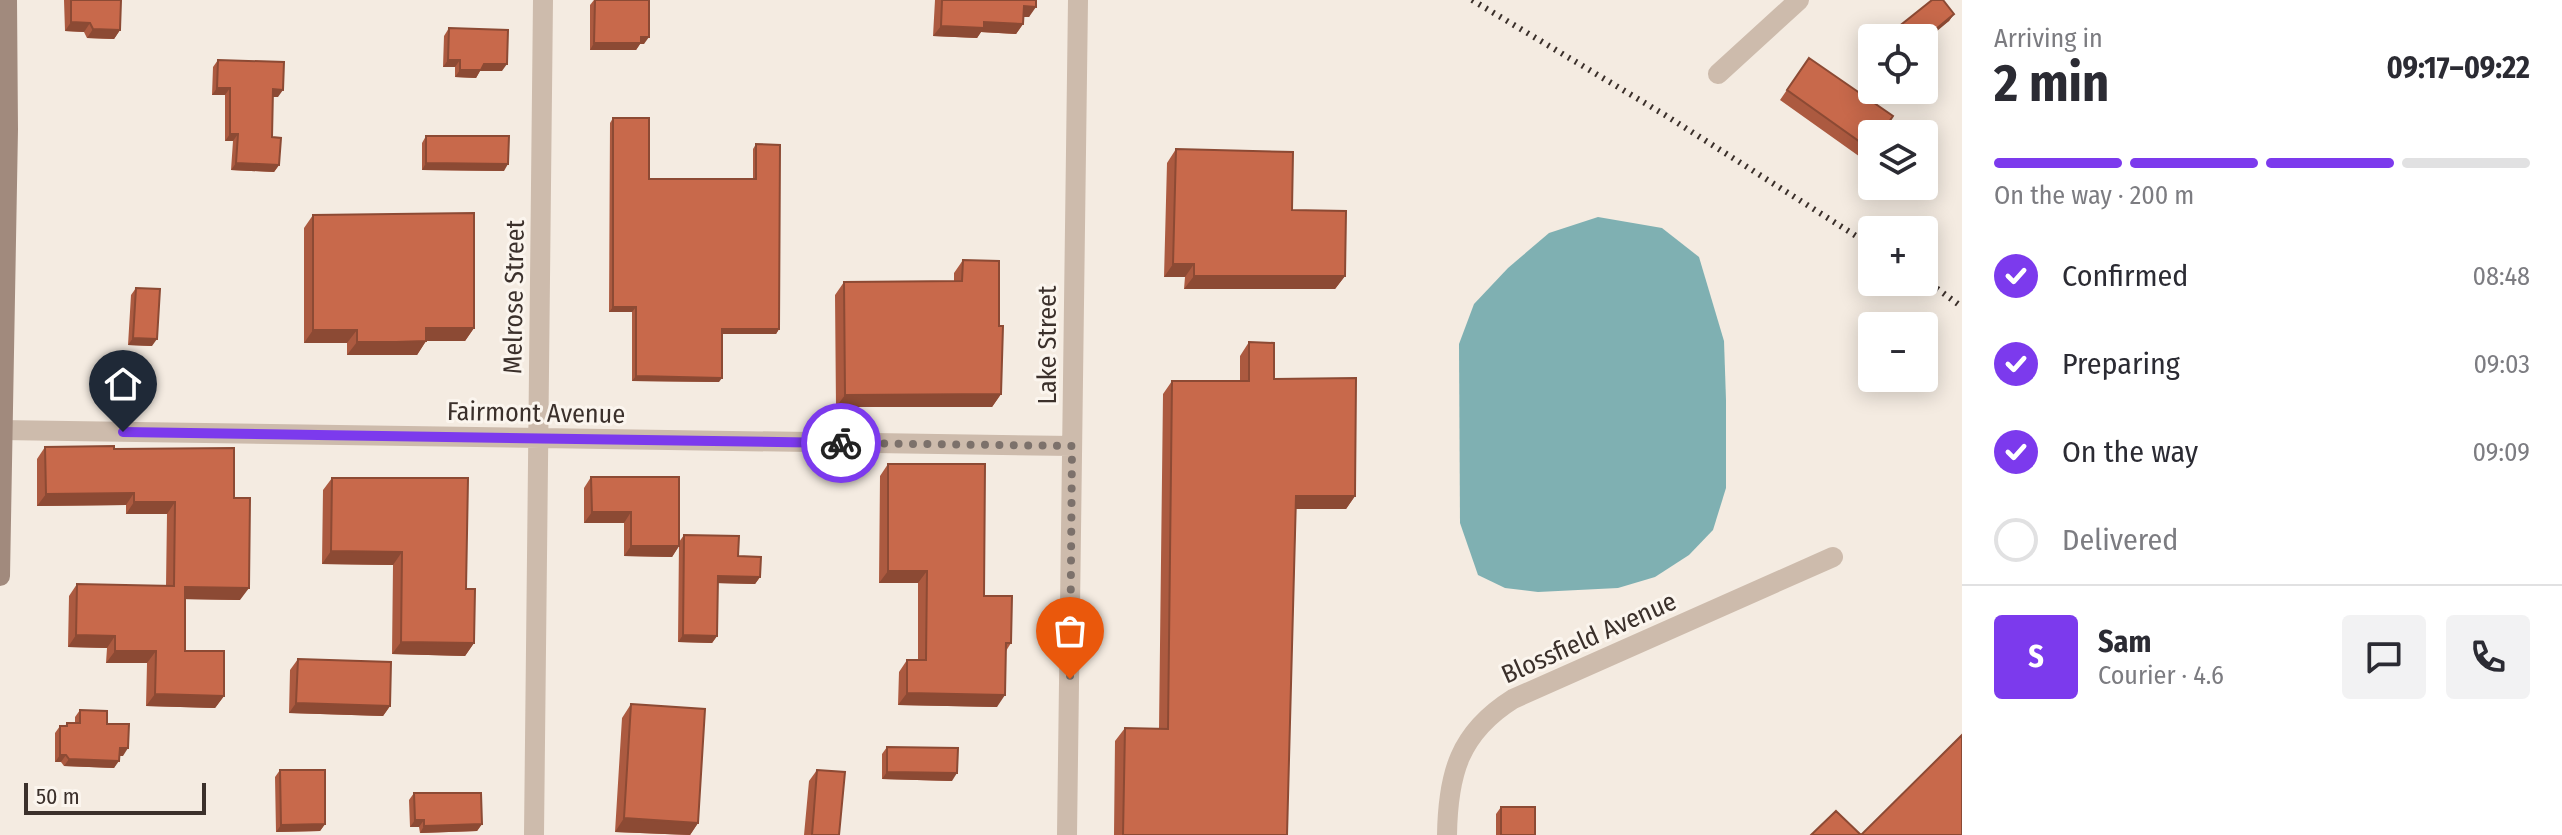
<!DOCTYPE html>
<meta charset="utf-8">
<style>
:root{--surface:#fff;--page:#f2f2f3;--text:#2b2b33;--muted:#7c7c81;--line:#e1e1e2;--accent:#7c3aed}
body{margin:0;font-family:"Fira Sans Condensed",sans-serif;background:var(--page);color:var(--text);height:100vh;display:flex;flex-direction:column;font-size:30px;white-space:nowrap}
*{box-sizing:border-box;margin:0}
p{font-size:26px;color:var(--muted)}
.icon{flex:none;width:44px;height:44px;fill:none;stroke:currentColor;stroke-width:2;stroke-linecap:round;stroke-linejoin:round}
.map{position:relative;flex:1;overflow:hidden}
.drawer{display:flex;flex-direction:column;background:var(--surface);width:600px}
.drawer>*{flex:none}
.tools{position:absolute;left:1858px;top:24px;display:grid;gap:16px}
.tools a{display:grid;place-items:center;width:80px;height:80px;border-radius:8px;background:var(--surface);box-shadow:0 4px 20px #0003;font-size:40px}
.scale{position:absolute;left:24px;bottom:20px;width:182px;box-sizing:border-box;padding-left:8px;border:4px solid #3b302b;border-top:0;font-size:22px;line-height:28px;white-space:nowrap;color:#3b302b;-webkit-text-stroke:6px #fbf5ee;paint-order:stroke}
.pin{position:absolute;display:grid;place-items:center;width:68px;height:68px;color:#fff;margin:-82px -34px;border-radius:50% 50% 50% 0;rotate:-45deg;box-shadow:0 0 8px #0007}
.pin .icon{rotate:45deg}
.courier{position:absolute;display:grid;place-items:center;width:80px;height:80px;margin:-40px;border:6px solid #7c3aed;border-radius:50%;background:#fff;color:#222;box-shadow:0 2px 10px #0007}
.headline em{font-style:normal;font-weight:700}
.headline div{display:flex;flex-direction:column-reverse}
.headline{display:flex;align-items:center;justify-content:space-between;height:136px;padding:0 32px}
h1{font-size:52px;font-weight:700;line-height:60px}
.bar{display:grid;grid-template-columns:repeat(4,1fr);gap:12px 8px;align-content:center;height:96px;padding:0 32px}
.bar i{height:10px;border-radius:6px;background:var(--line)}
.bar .active{background:var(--accent)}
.bar p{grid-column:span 4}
.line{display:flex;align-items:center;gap:20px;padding:0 32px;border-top:2px solid var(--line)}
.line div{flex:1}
.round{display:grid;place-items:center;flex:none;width:84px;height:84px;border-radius:8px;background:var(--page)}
ol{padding:0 32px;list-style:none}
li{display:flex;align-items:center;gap:24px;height:88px}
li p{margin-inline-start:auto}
li .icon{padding:8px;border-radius:50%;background:var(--accent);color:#fff;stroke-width:4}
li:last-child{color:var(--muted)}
li i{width:44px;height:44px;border:4px solid var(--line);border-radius:50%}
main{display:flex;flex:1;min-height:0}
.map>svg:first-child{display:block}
.water{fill:#7fb0b2}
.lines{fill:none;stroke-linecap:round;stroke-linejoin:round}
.street{stroke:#cdbbac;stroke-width:20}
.secondary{stroke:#a18a7d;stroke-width:20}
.rail{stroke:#3b302b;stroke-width:6;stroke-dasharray:2 6;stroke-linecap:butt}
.wall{fill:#ac5a40}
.shaded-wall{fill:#8c4a34}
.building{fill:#c8694b;stroke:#8c4a34;stroke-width:2}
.done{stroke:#7c716b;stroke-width:8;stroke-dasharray:0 14.4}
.route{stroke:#7c3aed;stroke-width:10}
.labels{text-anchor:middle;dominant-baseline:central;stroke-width:6;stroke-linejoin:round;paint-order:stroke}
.street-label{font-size:26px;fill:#3b302b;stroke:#fbf5ee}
</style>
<main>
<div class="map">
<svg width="1962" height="835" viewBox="0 0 1962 835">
<rect width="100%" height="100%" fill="#f4ebe1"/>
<path class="water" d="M1598,217L1662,228L1699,257L1724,341L1726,400V488L1713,530L1689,555L1655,577L1618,588L1538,592L1505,588L1478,575L1460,523L1459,344L1474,304L1508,268L1549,233Z"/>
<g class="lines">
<path class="street" d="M1718,74L1799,0
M0,430L1072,446
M534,835L543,0
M1067,835L1078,0
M1447,835C1448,774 1459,733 1513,699L1833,557"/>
<path class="secondary" d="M0,576L8,129L7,0"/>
<path class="rail" d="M1472,0L1665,115L1872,246
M1924,279L1962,307"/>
</g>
<path class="wall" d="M64,0H121L120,30L114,39L87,38L84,32L65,31Z
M594,0H649L644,44H640L636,50H590V5Z
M935,0H1036L1029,17H1024L1023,24L1016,34L981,32L977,38L933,36Z
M1954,14L1949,21L1924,38H1894L1892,36L1897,28Z
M449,28L502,71H480L476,78L455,77V67H443L444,36Z
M1809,58L1872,146L1863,159L1780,100Z
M218,60L278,97H273L272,137L279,165L274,172L231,170L233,141H225V95H212L213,67Z
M613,118L649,179H753V149L756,144L779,329L776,334H722L719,382L632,381V312H609L610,123Z
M426,136L504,171L422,170V143Z
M1176,149L1292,210L1345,276L1335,289H1184L1185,277H1164L1167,163Z
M313,215L474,328L465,341H426L417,355H347V343H304V228Z
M963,260L999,326L1001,394L992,407H836L835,295L844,282L954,281V273Z
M136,288L152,346L128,345L131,295Z
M1249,342L1355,496L1346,509H1296L1287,835H1114L1115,741L1125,728L1159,729L1163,394L1172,381H1240V356Z
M45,447L114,449L234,498L240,600L185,599V651L224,696L215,708L146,706L147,663H106L107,648L68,647L69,596L77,584L166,586L167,514H126V505L37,506V459Z
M888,464L984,596L1011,643L1006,651L997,707L898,705L899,672L907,660H918V583H879L880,476Z
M591,477L679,546L672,557L624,556V523H584V488Z
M332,478L466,589L474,643L465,656L392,654L393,565L322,564L323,490Z
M684,535L738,556L760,577L755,584L718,583L717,636L712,643L678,642L679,542Z
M298,659L390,706L383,716L289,713L290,670Z
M631,704L698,823L690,835L615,832L622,718Z
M80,710L107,724L123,756H120L114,768L64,766L61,762H55V733L60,726H65L67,723H75V717Z
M887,747L952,781L882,779V754Z
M280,770L325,824L320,831L276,832L275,777Z
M817,770L839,835H804L809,781Z
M414,793L482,824L477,831L420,833L419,827H410L409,800Z
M1501,807L1535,835H1496V814Z"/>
<path class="shaded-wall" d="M1024,6L1036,7L1029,17H1017Z
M1954,14L1949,21L1924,42V39Z
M71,22L90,23L84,32L65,31Z
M984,22L1023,24L1016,34L981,32L977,38L933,36L941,26Z
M93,29L120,30L114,39L87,38Z
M641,37H649L644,44H640L636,50H590L594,43Z
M448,60H460L455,67H443Z
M484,64H507L502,71H480L476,78L455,77L460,70Z
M217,88H230L225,95H212Z
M273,89L283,90L278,97H268Z
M230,134H238L233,141H225Z
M236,163L279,165L274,172L231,170Z
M426,163L508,164L504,171L422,170Z
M1173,264H1194L1185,277H1164Z
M1194,276H1345L1335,289H1184Z
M613,307H636L632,312H609Z
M426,328H474L465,341H417Z
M722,329H779L776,334H718Z
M313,330H357L347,343H304Z
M133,338L157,339L152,346L128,345Z
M426,341L417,355H347L357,342Z
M636,376L722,378L719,382L632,381Z
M1001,394L992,407H836L845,395Z
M134,493L126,505L37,506L46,494Z
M1296,496H1355L1346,509H1287Z
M134,502H175L167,514H126Z
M592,512H631L624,523H584Z
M631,546H679L672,557L624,556Z
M331,551L402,552L393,565L322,564Z
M888,571H927L918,583H879Z
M718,576L760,577L755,584L713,583Z
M185,587L249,588L240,600L177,599Z
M76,635L115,636L107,648L68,647Z
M683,635L717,636L712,643L678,642Z
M401,642L474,643L465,656L392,654Z
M115,651H156L147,663H106Z
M907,693L1005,695L997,707L898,705Z
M155,694L224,696L215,708L146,706Z
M296,703L390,706L383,716L289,713Z
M120,748H128L123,756H115Z
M60,755H66L61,762H55Z
M69,759L119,761L114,768L64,766Z
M887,772L957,773L952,781L882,779Z
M624,818L698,823L690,835L615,832Z
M415,820H424L419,827H410Z
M325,824L320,831L276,832L281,825Z
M482,824L477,831L420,833L424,826Z"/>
<path class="building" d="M71,0H121L120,30L93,29L90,23L71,22Z
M595,0H649V37H641V43H594Z
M942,0H1036V7L1024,6L1023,24L984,22V28L941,26Z
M1932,0H1943L1954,14L1924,39L1905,38L1897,28Z
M449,28L508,30L507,64H484L481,70H460V60H448Z
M1809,58L1893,116L1881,134H1872V146L1870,149L1787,90Z
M218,60L284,62L283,90L273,89L272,137L281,138L279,165L236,163L238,134H230V88H217Z
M613,118H649V179H756V144L780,145L779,329H722V378L636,376V307H613Z
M426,136H509L508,164L426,163Z
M1176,149L1293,152L1292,210L1346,211L1345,276H1194V264H1173Z
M474,213V328H426V341L396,342H357V330H313V215Z
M963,260L999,261V326H1003L1001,394L845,395L844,282L962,281Z
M136,288L160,289L157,339L133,338Z
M1249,342L1274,343V379L1356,378L1355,496H1296L1287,835H1123L1125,728L1168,729L1172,381H1249Z
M114,446V449L234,448V498H250L249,588L185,587V651H224V696L155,694L156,651H115V636L76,635L77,584L174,586L175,502H134V493L46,494L45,447Z
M888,464H985L984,596H1012L1011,643H1006L1005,695L907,693V660H926L927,571H888Z
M591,477H679V546H631V512H592Z
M332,478H468L466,589H475L474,643L401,642L402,552L331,551Z
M684,535L739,536L738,556L761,557L760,577L718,576L717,636L683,635Z
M298,659L391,662L390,706L296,703Z
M631,704L705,709L698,823L624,818Z
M80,710L107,711V724H129L128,748H120L119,761L69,759L66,755H60V726H67V723H80Z
M1962,735V835H1861Z
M887,747L958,748L957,773L887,772Z
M280,770H325V824L281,825Z
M817,770L845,772L839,835H812Z
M414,793H481L482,824L424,826V820H415Z
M1501,807H1535V835H1501Z
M1836,811L1861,835H1811Z"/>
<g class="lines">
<path class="done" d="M841,443L1072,446L1070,679"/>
<path class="route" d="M123,432L841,443"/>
</g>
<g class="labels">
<g class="street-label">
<text transform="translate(514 297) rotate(-89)">Melrose Street</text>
<text transform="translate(1047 345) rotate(-90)">Lake Street</text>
<text transform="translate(536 413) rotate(1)">Fairmont Avenue</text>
<text transform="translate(1589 638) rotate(-24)">Blossfield Avenue</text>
</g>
</g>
</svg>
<div class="tools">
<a><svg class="icon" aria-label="locate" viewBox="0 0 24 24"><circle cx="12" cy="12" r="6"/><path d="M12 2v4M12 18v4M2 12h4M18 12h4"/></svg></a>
<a><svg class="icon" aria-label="layers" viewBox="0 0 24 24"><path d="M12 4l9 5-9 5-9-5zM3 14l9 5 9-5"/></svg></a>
<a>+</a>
<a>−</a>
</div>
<div class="scale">50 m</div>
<div class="pin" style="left:1070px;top:679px;background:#ea580c"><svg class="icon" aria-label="bag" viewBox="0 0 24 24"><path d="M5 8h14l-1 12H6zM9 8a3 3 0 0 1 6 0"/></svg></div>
<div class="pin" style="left:123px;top:432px;background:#1f2937"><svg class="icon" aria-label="home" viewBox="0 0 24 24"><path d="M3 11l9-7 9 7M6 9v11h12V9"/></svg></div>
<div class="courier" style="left:841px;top:443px"><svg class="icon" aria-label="bike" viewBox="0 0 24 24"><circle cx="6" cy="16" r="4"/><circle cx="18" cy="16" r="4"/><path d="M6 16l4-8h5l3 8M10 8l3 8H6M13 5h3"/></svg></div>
</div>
<section class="drawer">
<div class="headline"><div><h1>2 min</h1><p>Arriving in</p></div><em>09:17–09:22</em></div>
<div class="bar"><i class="active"></i><i class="active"></i><i class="active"></i><i></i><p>On the way · 200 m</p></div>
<ol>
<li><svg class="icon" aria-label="check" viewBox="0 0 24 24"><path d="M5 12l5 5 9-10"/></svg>Confirmed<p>08:48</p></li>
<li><svg class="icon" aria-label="check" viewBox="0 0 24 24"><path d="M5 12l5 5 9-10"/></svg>Preparing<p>09:03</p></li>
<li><svg class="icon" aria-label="check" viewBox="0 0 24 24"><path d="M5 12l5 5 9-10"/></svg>On the way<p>09:09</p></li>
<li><i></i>Delivered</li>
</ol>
<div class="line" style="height:144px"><b class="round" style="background:var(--accent);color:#fff">S</b><div><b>Sam</b><p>Courier · 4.6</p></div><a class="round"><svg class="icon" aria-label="chat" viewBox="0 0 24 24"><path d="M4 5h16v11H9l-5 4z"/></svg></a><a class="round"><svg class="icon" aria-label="phone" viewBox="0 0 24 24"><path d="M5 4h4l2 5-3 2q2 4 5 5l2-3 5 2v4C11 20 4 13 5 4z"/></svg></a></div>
</section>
</main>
